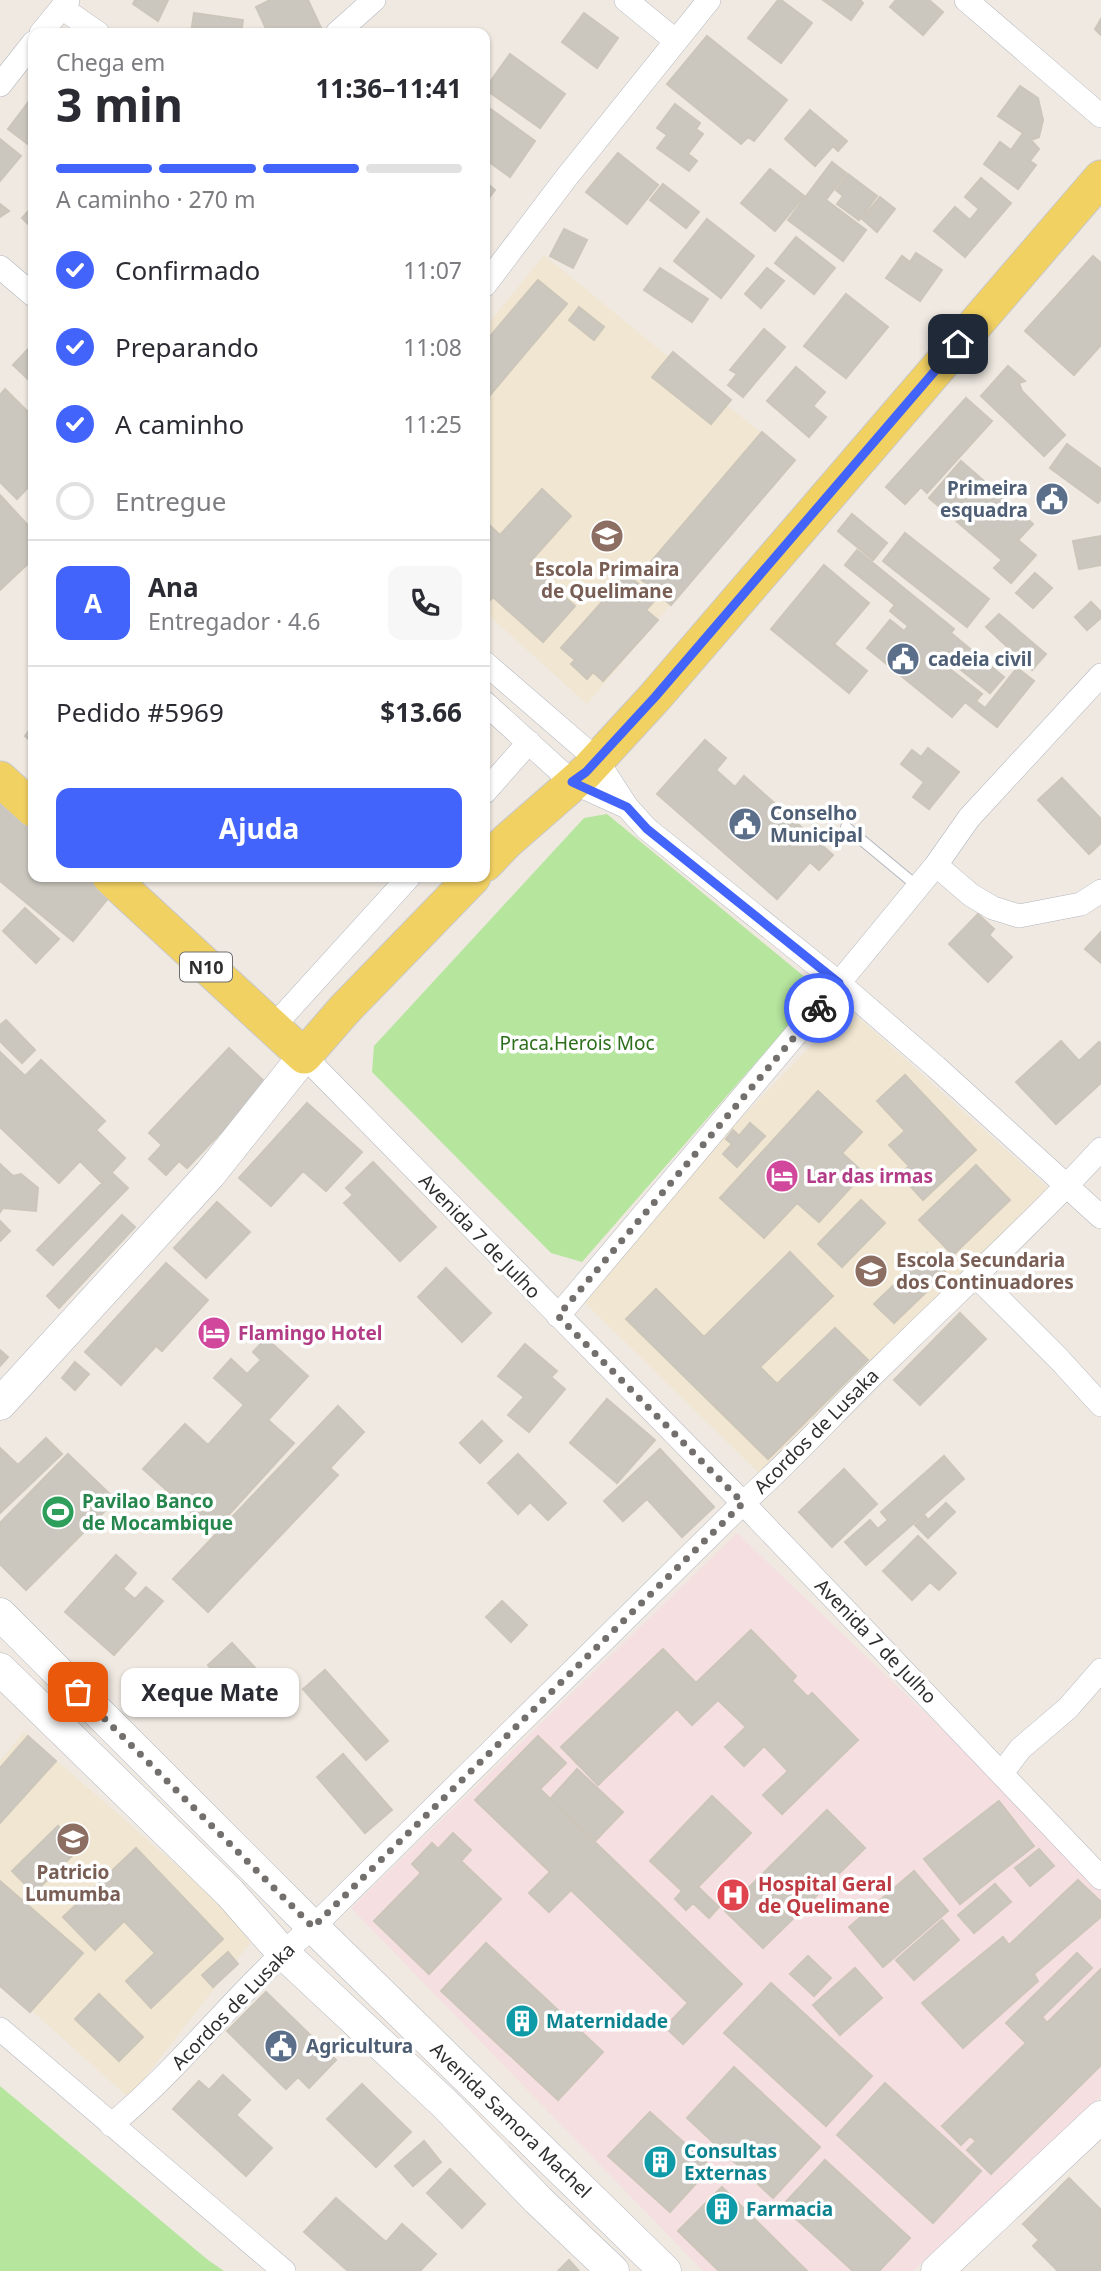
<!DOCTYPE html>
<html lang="pt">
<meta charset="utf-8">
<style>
:root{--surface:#fff;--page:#f7f7f7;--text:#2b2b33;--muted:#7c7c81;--line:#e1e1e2;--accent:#4264fb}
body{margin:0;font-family:"Noto Sans",sans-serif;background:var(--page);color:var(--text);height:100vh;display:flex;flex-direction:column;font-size:26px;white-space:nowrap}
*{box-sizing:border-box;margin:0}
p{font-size:23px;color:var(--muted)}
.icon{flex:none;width:38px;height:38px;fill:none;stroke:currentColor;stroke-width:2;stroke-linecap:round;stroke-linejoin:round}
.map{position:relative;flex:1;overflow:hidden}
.side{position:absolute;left:28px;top:28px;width:462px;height:854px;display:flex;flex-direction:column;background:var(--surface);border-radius:14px;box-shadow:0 2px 5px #0004}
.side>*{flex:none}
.pin{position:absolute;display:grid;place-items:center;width:60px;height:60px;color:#fff;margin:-30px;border-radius:14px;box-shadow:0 4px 10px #0006}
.courier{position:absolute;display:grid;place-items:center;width:70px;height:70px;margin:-35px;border:5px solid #4264fb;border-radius:50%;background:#fff;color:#222;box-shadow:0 2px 9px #0007}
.bubble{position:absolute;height:49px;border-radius:14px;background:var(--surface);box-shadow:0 2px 5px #0004;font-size:23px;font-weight:700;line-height:49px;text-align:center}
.overview em{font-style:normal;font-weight:700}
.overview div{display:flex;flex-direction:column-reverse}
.overview{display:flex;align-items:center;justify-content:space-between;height:119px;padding:0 28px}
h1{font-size:46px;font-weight:700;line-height:52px}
.bar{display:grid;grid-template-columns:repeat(4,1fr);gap:10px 7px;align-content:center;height:84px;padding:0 28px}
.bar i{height:9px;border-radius:5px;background:var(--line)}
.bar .on{background:var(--accent)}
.bar p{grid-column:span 4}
.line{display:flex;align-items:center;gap:18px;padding:0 28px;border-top:2px solid var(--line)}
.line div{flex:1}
.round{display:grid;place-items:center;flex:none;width:74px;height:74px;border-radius:14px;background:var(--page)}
ol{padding:0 28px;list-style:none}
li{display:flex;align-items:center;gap:21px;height:77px}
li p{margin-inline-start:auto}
li .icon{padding:7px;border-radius:50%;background:var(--accent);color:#fff;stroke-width:4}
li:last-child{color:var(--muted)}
li i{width:38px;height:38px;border:4px solid var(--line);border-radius:50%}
.action{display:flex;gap:14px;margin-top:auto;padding:14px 28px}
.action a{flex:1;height:80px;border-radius:14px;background:var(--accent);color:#fff;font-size:28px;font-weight:700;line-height:80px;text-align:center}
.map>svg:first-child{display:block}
.education{fill:#f0e6d1}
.medical{fill:#f5dfe0}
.green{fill:#b6e59e}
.building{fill:#cbc7bf;stroke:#cbc5ba;stroke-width:2}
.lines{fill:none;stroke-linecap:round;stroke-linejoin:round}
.lane-casing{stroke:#b4b7c1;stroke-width:12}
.street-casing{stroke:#b4b7c1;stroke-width:24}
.secondary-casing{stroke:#b4b7c1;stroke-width:33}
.primary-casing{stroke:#c9c9c9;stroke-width:37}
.lane{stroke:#fff;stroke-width:10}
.street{stroke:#fff;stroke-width:23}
.secondary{stroke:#fff;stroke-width:32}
.primary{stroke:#f2d163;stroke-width:35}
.done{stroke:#726f6d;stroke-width:7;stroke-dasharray:0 12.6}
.route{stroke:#4264fb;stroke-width:9}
.labels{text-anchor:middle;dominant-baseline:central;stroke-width:7;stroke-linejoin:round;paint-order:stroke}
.shield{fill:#fff;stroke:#6d6d6d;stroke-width:2}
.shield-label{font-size:18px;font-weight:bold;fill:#2e2e2e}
.service-label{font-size:19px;font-weight:bold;fill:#4e5e75;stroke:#fff;text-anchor:start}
.education-label{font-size:19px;font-weight:bold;fill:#785e54;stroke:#fff}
.park-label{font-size:19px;fill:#2c6e1b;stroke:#fff}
.hotel-label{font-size:19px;font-weight:bold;fill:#b23c85;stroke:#fff;text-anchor:start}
.street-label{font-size:19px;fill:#2e2e2e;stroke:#fff}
.leisure-label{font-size:19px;font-weight:bold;fill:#27864d;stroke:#fff;text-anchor:start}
.health-label{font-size:19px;font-weight:bold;fill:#be3a42;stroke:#fff;text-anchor:start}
.culture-label{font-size:19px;font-weight:bold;fill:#0d838f;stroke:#fff;text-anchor:start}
</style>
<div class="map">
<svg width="1101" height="2271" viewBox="0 0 1101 2271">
<rect width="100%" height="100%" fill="#efe9e1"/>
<path class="education" d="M544,255L793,459L587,704L485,612V328Z
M848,1008L1054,1193L765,1479L580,1298L714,1146Z
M24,1732L245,1925L271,1916L129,2098L0,1982V1761Z"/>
<path class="medical" d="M737,1533L1101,1881V2096L913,2271H703L351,1908Z"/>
<path class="green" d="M607,814L806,978L807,1004L582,1262L551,1253L372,1072L374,1046L584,818Z
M0,2086L208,2260L224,2271H0Z"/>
<path class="building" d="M135,0H168L158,21L133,4Z
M270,0H308L322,30L315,33H268L256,7Z
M778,0H781L812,23L781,63L748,38Z
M823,0H860L863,3L851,20Z
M896,0H929L943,12L923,35L890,7Z
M194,13L243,20L241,33H191Z
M584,13L618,38L597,68L562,42Z
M1101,19V35L1095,29Z
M707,36L787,100L754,141L748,137L741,144L667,84Z
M510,54L565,94L540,128L485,89Z
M1020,86L1038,98L1043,120L1039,137L1031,140L1039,149L1030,161L1036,165L1018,189L984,164L1000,142L1011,150L1023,133L998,116Z
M33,96V148L8,129Z
M675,104L700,123L696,129L703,134L688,154L697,161L689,171L657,148L667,135L657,128Z
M485,105L535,141L510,177L485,159Z
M810,110L847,141L838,151L833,146L815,166L785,139Z
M0,139L21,156L0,181Z
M618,153L658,185L627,224L586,192Z
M832,162L846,173L826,200L866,230L843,261L788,220Z
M770,169L804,196L775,231L741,203Z
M848,174L877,196L859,220L837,204L843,196L836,190Z
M981,178L1011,203L965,257L934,231L955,207L970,220L979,209L965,197Z
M485,182L495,190L485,203Z
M663,184L699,212L686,228L650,200Z
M880,197L895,209L877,232L862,219Z
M0,204L9,211L0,217Z
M33,206V229L22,218Z
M707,219L754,256L721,298L674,261Z
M564,229L587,240L573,268L550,256Z
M796,237L835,268L814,294L775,263Z
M916,253L942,270L920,301L886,278L902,256L910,262Z
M1093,256L1101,263V345L1074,375L1025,331Z
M660,268L708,299L692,322L644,290Z
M767,268L784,281L761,308L745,294Z
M538,280L567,304L485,401V342Z
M846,294L888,327L846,378L804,346Z
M579,307L604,327L594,340L569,320Z
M764,329L785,347L743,397L728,385L737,374L730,370Z
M33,344V384L13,365Z
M673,352L731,400L711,424L652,377Z
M1008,366L1025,381L1019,383L1022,391L1000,414L981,396Z
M796,367L825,392L813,406L826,417L809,437L767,401Z
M5,389L33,417V482L17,499L0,482V395Z
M1022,391L1065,435L1044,456L1000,414Z
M966,398L992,421L927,493L921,487L905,504L886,487Z
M762,432L795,460L671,605L638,577Z
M1067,444L1101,469V499L1098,503L1050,468Z
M961,461L1033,524L1018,540L1036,555L1011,583L994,568L1002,560L929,498Z
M542,489L571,516L528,564L575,606L543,642L493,597L485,605V521L500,535Z
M0,495L33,531V559L0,590Z
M852,514L887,543L873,560L838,531Z
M905,533L989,599L967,627L883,561Z
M1101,536V565L1079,569L1073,541Z
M857,550L954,629L951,633L1004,677L990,693L941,654L937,659L982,694L976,701L985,708L1017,668L1034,681L997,727L965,702L952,717L867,648L890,620L904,631L908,626L890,611L895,605L845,565Z
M824,565L869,603L834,644L867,671L849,693L771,629Z
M1035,573L1052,588L1033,608L1016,593Z
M627,574L656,599L646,610L658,620L603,681L593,672L587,679L571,664L575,660L561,648Z
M1091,602L1101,612V618L1087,630L1075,617Z
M999,614L1046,654L1032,670L986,627Z
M33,725V743L25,736Z
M705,740L726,758L716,770L735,787L744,776L833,855L819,870L810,862L777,899L657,794Z
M928,748L959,772L929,809L913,797L924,782L901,764L912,750L921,757Z
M1062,778L1101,819V843L1089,854L1038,800Z
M0,794L33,822V877H99L115,890L73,941L0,881Z
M25,908L59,939L36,963L3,931Z
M978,914L994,929L989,935L1012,957L988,982L949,944Z
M1101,932V963L1085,949Z
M6,1020L35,1050L22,1063L0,1041V1025Z
M1061,1041L1079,1061L1099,1042L1101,1044V1083L1056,1124L1016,1082Z
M229,1048L267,1084L187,1168L179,1161L166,1175L149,1159L162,1145L149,1133Z
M0,1052L25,1076L41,1060L105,1121L96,1130L125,1158L102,1183L80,1161L59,1183L0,1127Z
M905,1075L976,1150L923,1200L900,1175L909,1166L889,1145L905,1131L877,1101Z
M818,1091L862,1132L842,1153L864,1173L819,1222L797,1203L764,1238L720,1198Z
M307,1103L362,1152L326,1191L303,1171L271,1206L239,1178Z
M750,1123L765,1136L737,1167L723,1154L732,1144L726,1139L733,1130L739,1136Z
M373,1162L436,1227L400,1261L344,1203L353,1195L346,1188Z
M0,1164L13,1176L21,1174L38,1188L36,1211L3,1208L0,1212Z
M976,1165L1010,1200L953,1255L919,1220Z
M112,1173L128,1188L53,1265L37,1250Z
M861,1200L885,1223L842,1267L818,1244Z
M217,1202L250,1232L206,1278L174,1248Z
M122,1215L135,1227L59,1308L47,1296Z
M0,1221L10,1231L0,1241Z
M790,1252L833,1296L760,1367L777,1384L835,1328L868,1360L768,1459L626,1319L656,1289L704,1337Z
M927,1253L946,1273L894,1323L874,1304Z
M166,1263L208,1300L162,1351L156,1346L121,1385L85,1352Z
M446,1268L491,1313L462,1342L418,1297Z
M960,1313L986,1339L920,1405L894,1380Z
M266,1338L308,1376L268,1420L294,1443L213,1532L143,1469L185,1424L208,1445L244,1405L214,1378L231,1359L247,1374L261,1360L253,1352Z
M525,1344L557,1371L551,1377L565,1389L529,1432L508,1415L524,1397L498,1376Z
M0,1350L8,1357L0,1366Z
M75,1362L89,1374L75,1390L62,1378Z
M607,1399L655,1440L617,1483L570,1443Z
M338,1406L364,1432L330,1468L338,1475L208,1612L173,1579Z
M482,1421L502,1441L480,1463L460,1443Z
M46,1438L62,1454L0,1513V1448L18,1465Z
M660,1449L714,1507L682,1537L647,1499L623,1521L604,1501Z
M68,1454L116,1500L26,1590L0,1564V1523Z
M518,1454L566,1503L548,1520L530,1502L518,1514L488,1483Z
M944,1456L964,1479L866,1565L845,1542L870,1520L878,1529L888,1520L881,1512Z
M844,1469L877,1504L832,1547L799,1512Z
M946,1503L955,1512L928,1538L915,1525L925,1516L928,1520Z
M918,1536L956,1573L939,1590L930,1582L912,1600L883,1571Z
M116,1555L136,1573L123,1589L135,1599L146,1587L163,1601L114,1655L65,1612Z
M502,1601L527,1625L511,1642L486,1617Z
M751,1630L796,1676L792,1681L808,1697L812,1693L858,1740L782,1814L763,1795L788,1771L764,1746L744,1766L725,1747L746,1727L718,1700L692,1725L677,1709L598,1785L561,1747L663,1649L696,1683Z
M232,1643L273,1687L249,1709L208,1665Z
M325,1670L388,1741L366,1760L303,1689Z
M28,1736L56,1761L0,1823V1768Z
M538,1736L566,1763L540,1789L742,1984L683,2044L665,2027L688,2003L571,1890L549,1912L529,1893L550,1872L475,1800Z
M343,1754L392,1810L365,1833L317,1777Z
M577,1769L623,1812L596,1840L550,1799Z
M712,1796L751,1833L698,1887L719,1907L709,1918L693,1903L686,1910L675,1899L682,1891L650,1861Z
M999,1801L1034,1846L960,1904L924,1859Z
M827,1810L865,1848L763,1948L725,1911Z
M58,1826L80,1848L34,1893L12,1871Z
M453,1833L471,1850L461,1861L501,1899L429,1974L374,1921L421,1873L412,1864L432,1843L438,1849Z
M136,1848L223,1939L151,2008L126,1981L155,1953L124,1921L95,1950L63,1917Z
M1039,1849L1054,1866L1030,1886L1015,1868Z
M914,1871L948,1911L883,1967L849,1927Z
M1078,1880L1101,1902V1917L1034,1974L1038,1981L963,2048L922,2003L1003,1937L1009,1945Z
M0,1881L83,1953L30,2012L0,1986Z
M995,1884L1011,1902L974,1933L958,1915Z
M942,1920L959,1940L914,1980L896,1960Z
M486,1943L603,2052L558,2100L441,1991Z
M228,1952L238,1964L213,1987L202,1975Z
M1077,1953L1092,1968L1042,2017L1047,2023L1101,1969V2065L991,2174L967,2150L976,2141L970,2136L961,2145L942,2126L1026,2043L1006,2023Z
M808,1956L831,1978L814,1996L790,1974Z
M855,1968L882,1998L840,2035L813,2005Z
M771,1983L872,2076L826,2126L724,2033Z
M266,1992L336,2060L309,2088L298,2077L286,2089L227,2031Z
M99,1994L143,2037L119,2061L75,2019Z
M734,2067L820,2147L773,2198L687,2118Z
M223,2075L250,2100L236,2115L272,2148L246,2176L173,2109L199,2081L209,2090Z
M885,2083L981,2171L933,2223L837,2135Z
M362,2084L411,2132L376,2167L327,2119Z
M650,2112L711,2167L670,2212L608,2156Z
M424,2141L441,2162L413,2186L395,2166Z
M825,2160L910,2238L879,2271H853L782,2206Z
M450,2169L485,2204L462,2228L427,2193Z
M1069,2178L1101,2210V2271H1058L1033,2246L1039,2240L1023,2224Z
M722,2187L807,2271H719L678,2231Z
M336,2198L386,2242L402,2224L436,2254L420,2271H348L304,2232Z
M569,2260L579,2271H558Z"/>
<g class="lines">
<defs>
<path id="lane" d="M846,827L917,886"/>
<path id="street" d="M626,0L676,41
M966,0L1101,116
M62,8L98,33
M41,33L68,0
M337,33L374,0
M0,85L33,43
M0,267L33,295
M485,285L566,178L709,0
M485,663L596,759L627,807L647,829L839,983L936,1067L1101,1217
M485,703L572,782L627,807
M485,792L529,742
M936,865L971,895L993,908L1019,916L1081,904L1101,891
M272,1028L409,877
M304,1056L743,1503L1101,1878
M976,1276L1058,1358L1101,1405
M558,1316L839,983L936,865L969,818L1101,675
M1002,1773L1020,1749L1068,1708L1101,1670
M0,2029L284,2271
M111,2125C184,2065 240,1987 313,1927L743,1503C794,1458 839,1407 888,1360C959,1290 1033,1223 1101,1149"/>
<path id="secondary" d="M0,1404L210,1174L304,1056
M0,1614L313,1927L665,2271
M0,1669L230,1893L282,1952L445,2104L538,2200L613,2271
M937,2271L1101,2117"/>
<path id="primary" d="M0,779L33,809
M485,864L507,841L586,772L655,697L1101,178
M110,877L304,1056L344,1010L473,877"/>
</defs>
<use href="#lane" class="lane-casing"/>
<use href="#street" class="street-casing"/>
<use href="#secondary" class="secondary-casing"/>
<use href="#primary" class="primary-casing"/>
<use href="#lane" class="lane"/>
<use href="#street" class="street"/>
<use href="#secondary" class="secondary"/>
<use href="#primary" class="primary"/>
</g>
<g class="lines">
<path class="done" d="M78,1692L313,1927L743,1503L558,1316L819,1008"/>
<path class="route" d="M819,1008L839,983L647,829L627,807L572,782L586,772L655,697L958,344"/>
</g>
<defs>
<symbol id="civic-disc" viewBox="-11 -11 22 22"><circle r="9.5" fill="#5c6f8a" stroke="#fff"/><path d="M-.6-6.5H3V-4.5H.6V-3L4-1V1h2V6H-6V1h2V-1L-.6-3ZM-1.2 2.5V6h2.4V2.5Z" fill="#fff"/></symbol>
<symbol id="school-disc" viewBox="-11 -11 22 22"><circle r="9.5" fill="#8d6e63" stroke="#fff"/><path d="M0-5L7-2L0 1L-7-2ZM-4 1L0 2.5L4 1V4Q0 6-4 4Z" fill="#fff"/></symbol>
<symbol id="hotel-disc" viewBox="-11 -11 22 22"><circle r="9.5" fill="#d1479c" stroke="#fff"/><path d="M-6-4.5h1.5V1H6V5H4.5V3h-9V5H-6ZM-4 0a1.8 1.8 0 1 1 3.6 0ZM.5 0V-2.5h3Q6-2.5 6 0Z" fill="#fff"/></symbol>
<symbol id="stadium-disc" viewBox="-11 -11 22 22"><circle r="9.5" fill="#2e9e5b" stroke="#fff"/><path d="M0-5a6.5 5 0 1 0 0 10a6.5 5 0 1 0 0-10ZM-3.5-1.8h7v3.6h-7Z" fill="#fff"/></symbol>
<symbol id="hospital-disc" viewBox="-11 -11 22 22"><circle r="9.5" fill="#e0444e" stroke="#fff"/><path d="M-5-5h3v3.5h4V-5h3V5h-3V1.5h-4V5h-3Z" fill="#fff"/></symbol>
<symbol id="building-disc" viewBox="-11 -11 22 22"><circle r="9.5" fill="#0f9aa8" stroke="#fff"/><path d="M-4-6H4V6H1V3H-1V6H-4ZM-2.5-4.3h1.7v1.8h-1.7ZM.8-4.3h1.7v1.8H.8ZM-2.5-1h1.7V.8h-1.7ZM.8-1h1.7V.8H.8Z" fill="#fff"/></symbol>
</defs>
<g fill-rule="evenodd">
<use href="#civic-disc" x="1033" y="480" width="38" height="38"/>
<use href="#school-disc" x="588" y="517" width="38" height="38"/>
<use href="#civic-disc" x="884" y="640" width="38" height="38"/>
<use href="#civic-disc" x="726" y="805" width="38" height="38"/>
<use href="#hotel-disc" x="763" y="1157" width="38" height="38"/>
<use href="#school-disc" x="852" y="1252" width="38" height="38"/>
<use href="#hotel-disc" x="195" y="1314" width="38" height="38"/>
<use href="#stadium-disc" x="39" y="1493" width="38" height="38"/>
<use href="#school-disc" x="54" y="1820" width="38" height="38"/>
<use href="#hospital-disc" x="714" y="1876" width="38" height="38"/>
<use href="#building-disc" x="503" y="2002" width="38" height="38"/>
<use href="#civic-disc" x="262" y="2027" width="38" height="38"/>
<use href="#building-disc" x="641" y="2143" width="38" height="38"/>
<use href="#building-disc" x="703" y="2190" width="38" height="38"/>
</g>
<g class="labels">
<rect class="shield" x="180" y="952.5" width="52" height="29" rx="5"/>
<g class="shield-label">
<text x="206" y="967">N10</text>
</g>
<g class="service-label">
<text x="1028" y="488" text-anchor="end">Primeira<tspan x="1028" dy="22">esquadra</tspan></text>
<text x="928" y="659">cadeia civil</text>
<text x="770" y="813">Conselho<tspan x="770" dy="22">Municipal</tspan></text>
<text x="306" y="2046">Agricultura</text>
</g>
<g class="education-label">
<text x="607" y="569">Escola Primaira<tspan x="607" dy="22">de Quelimane</tspan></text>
<text x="896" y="1260" text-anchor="start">Escola Secundaria<tspan x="896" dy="22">dos Continuadores</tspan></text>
<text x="73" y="1872">Patricio<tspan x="73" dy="22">Lumumba</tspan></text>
</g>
<g class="park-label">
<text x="577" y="1043">Praca.Herois Moc</text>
</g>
<g class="hotel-label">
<text x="806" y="1176">Lar das irmas</text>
<text x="238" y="1333">Flamingo Hotel</text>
</g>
<g class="street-label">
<text transform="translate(480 1236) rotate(46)">Avenida 7 de Julho</text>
<text transform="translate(816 1431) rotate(-45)">Acordos de Lusaka</text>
<text transform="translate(876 1641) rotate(46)">Avenida 7 de Julho</text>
<text transform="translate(233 2006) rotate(-46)">Acordos de Lusaka</text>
<text transform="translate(511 2120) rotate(44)">Avenida Samora Machel</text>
</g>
<g class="leisure-label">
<text x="82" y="1501">Pavilao Banco<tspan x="82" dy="22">de Mocambique</tspan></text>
</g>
<g class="health-label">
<text x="758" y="1884">Hospital Geral<tspan x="758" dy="22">de Quelimane</tspan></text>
</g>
<g class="culture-label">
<text x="546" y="2021">Maternidade</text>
<text x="684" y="2151">Consultas<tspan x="684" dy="22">Externas</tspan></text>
<text x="746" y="2209">Farmacia</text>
</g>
</g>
</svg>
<div class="pin" style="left:78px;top:1692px;background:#ea580c"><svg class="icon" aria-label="bag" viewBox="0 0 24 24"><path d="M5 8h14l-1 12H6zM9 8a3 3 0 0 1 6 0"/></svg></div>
<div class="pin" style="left:958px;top:344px;background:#1f2937"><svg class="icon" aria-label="home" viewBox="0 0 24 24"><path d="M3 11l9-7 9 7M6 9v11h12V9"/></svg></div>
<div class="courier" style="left:819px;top:1008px"><svg class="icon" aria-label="bike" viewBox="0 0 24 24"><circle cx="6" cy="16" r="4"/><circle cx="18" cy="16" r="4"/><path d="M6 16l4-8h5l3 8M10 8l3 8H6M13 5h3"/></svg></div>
<div class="bubble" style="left:121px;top:1668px;width:178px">Xeque Mate</div>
<section class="side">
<div class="overview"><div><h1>3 min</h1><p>Chega em</p></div><em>11:36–11:41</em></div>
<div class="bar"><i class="on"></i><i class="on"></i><i class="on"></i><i></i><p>A caminho · 270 m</p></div>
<ol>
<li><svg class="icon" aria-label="check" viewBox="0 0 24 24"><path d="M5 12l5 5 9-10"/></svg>Confirmado<p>11:07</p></li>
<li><svg class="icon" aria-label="check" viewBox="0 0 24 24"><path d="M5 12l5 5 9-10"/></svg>Preparando<p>11:08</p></li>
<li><svg class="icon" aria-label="check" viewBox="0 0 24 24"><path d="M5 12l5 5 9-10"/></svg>A caminho<p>11:25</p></li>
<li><i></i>Entregue</li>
</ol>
<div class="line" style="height:126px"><b class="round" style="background:var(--accent);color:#fff">A</b><div><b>Ana</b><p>Entregador · 4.6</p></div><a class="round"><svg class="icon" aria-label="phone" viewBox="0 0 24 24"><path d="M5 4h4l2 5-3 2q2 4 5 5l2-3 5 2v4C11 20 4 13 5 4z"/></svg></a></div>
<div class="line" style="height:91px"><div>Pedido #5969</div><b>$13.66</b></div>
<div class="action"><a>Ajuda</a></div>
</section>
</div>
